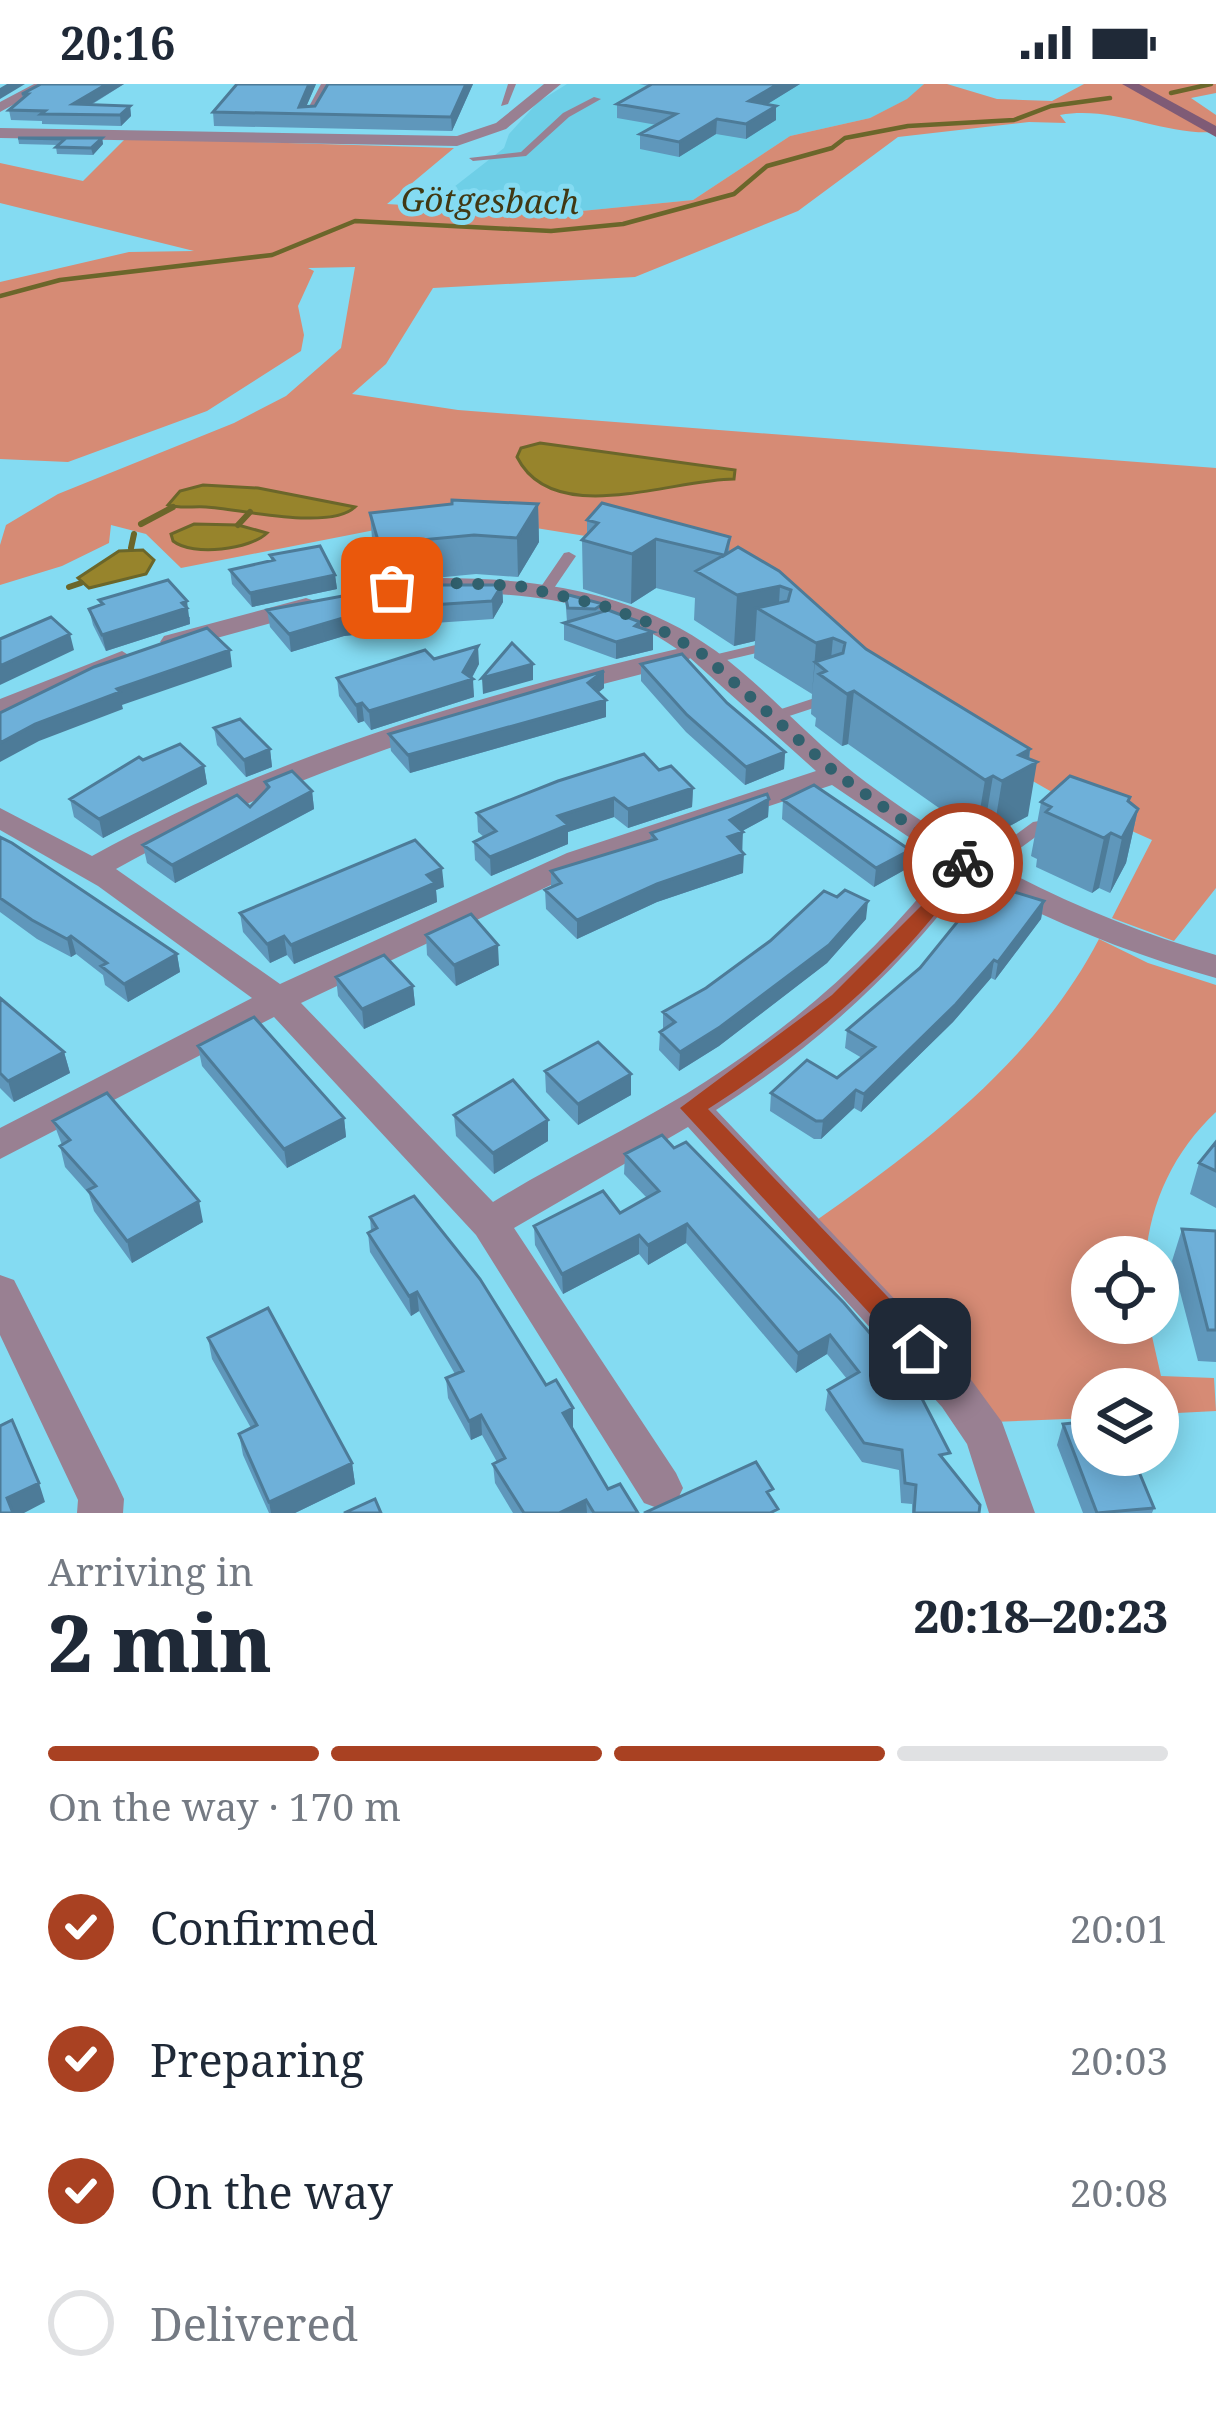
<!DOCTYPE html>
<meta charset="utf-8">
<style>
:root{--surface:#fff;--page:#f6f6f7;--text:#1f2937;--muted:#747a83;--line:#e0e1e3;--accent:#a94122}
body{margin:0;font-family:"Noto Serif",serif;background:var(--page);color:var(--text);height:100vh;display:flex;flex-direction:column;font-size:45px;white-space:nowrap}
*{box-sizing:border-box;margin:0}
p{font-size:39px;color:var(--muted)}
.icon{flex:none;width:66px;height:66px;fill:none;stroke:currentColor;stroke-width:2;stroke-linecap:round;stroke-linejoin:round}
.map{position:relative;height:1429px;overflow:hidden}
.side{display:flex;flex-direction:column;background:var(--surface);flex:1}
.side>*{flex:none}
.buttons{position:absolute;left:1071px;top:1152px;display:grid;gap:24px}
.buttons a{display:grid;place-items:center;width:108px;height:108px;border-radius:50%;background:var(--surface);box-shadow:0 6px 30px #0003;font-size:60px}
.pin{position:absolute;display:grid;place-items:center;width:102px;height:102px;color:#fff;margin:-51px;border-radius:24px;box-shadow:0 6px 18px #0006}
.courier{position:absolute;display:grid;place-items:center;width:120px;height:120px;margin:-60px;border:9px solid #a94122;border-radius:50%;background:#fff;color:#222;box-shadow:0 3px 15px #0007}
.headline em{font-style:normal;font-weight:800}
.headline div{display:flex;flex-direction:column-reverse}
.headline{display:flex;align-items:center;justify-content:space-between;height:204px;padding:0 48px}
h1{font-size:78px;font-weight:800;line-height:90px}
.bar{display:grid;grid-template-columns:repeat(4,1fr);gap:18px 12px;align-content:center;height:144px;padding:0 48px}
.bar i{height:15px;border-radius:9px;background:var(--line)}
.bar .current{background:var(--accent)}
.bar p{grid-column:span 4}
ol{padding:0 48px;list-style:none}
li{display:flex;align-items:center;gap:36px;height:132px}
li p{margin-inline-start:auto}
li .icon{padding:12px;border-radius:50%;background:var(--accent);color:#fff;stroke-width:4}
li:last-child{color:var(--muted)}
li i{width:66px;height:66px;border:6px solid var(--line);border-radius:50%}
.status{display:flex;justify-content:space-between;align-items:center;height:84px;padding:0 60px;background:var(--surface);direction:ltr}
.status svg{height:33px;fill:currentColor}
.map>svg:first-child{display:block}
.built{fill:#6ecfe7}
.green{fill:#d68b75}
.water{fill:#97842c;stroke:#6b662a;stroke-width:3}
.lines{fill:none;stroke-linecap:round;stroke-linejoin:round}
.stream-far1{stroke:#6b662a;stroke-width:4.5}
.stream{stroke:#6b662a;stroke-width:6}
.service{fill:#998092;fill-rule:evenodd}
.minor{fill:#998092;fill-rule:evenodd}
.secondary{fill:#7f5b76;fill-rule:evenodd}
.wall{fill:#5f97bb}
.shaded-wall{fill:#4d7b98}
.building{fill:#6eb0d9;stroke:#4d7b98;stroke-width:3}
.route{fill:#a94122}
.done{stroke:#31616e;stroke-width:12;stroke-dasharray:0 21.6}
.labels{text-anchor:middle;dominant-baseline:central;stroke-width:10;stroke-linejoin:round;paint-order:stroke}
.far-water-label{font-size:33px;font-style:italic;fill:#413813;stroke:#84dbf2}
</style>
<div class="status"><b>20:16</b><svg viewBox="0 0 49 12"><path d="M0 12V9h3v3zM5 12V6h3v6zM10 12V3h3v9zM15 12V0h3v12zM26 1h20v11H26zM47 4h2v5h-2z"/></svg></div>
<div class="map">
<svg width="1216" height="1429" viewBox="0 0 1216 1429">
<rect width="100%" height="100%" fill="#84dbf2"/>
<path class="built" d="M567,0H924L908,15L870,34L790,52L693,116L551,130L427,124L504,64L509,50L538,18Z"/>
<path class="green" d="M924,0H947L997,15L1052,17L1084,0H1216V9L1191,14L1216,31V48C1163,52 1114,21 1060,31L1066,39L1029,38L898,53L798,127L635,193L433,204L386,280L352,310L458,326L1216,384V804L1174,857L1112,834L1152,756L1078,723L1017,688L660,464L511,440L385,444L181,484L146,450L111,441L109,459L62,482L0,501V461L6,441L58,410L234,339L286,312L341,264L355,183L308,184L314,187L298,222L304,251L301,267L207,327L68,378L0,375V198L129,168L194,167L0,119V79L83,97L126,54L454,64L387,120L551,130L693,116L790,52L870,34L907,15Z
M1099,855L1148,879L1216,901V1028C1175,1066 1150,1118 1146,1173H1092V1239H1149L1161,1292L1214,1294L1216,1327L1158,1330V1305H1092V1334L993,1338L814,1138C924,1061 1036,976 1099,855Z"/>
<path class="water" d="M540,359L735,386L734,395C672,395 553,445 517,373L521,364Z
M203,401L258,404L355,423C330,447 240,425 206,423C193,422 181,425 168,421L180,407Z
M194,440L238,441L267,449C251,465 193,473 173,457L171,450Z
M143,466L154,476L146,490L89,504L78,494L119,467Z"/>
<g class="lines">
<path class="stream-far1" d="M1171,9L1211,0
M0,212L60,196L272,171L355,137L551,147L623,140L734,110L767,82L832,64L845,54L908,42L1014,36L1051,22L1110,14"/>
<path class="stream" d="M141,440L173,423
M238,441L250,428
M131,464L134,450
M69,503L81,499"/>
<path class="service" d="M508,0H516L508,20L501,22Z
M594,13L601,15L569,33L526,72L473,77L469,74L521,68L563,29Z
M569,468L576,472L550,510L545,511L540,510L538,507L564,469Z
M773,557L778,558L780,561L778,564L710,580L703,576L705,573Z
M830,609L838,614L835,617L771,638L763,633L766,630Z
M1039,737L1045,738L1047,742L1045,746L986,789H974L971,785L974,781L1033,738Z"/>
<path class="minor" d="M34,0H51L0,28V18Z
M321,0H335L313,34H303Z
M544,0H561L506,45L457,62L0,54V44L457,52L496,39Z
M440,494C537,494 635,508 716,567C769,607 813,659 867,699C972,777 1091,835 1216,871V894C1130,870 1048,837 969,793C899,887 815,963 716,1026L972,1297L1002,1338L1035,1429H989L967,1360L942,1323L688,1043L514,1144L676,1389L683,1404L676,1419L660,1425L644,1419L476,1151L274,933L0,1075V1044L252,914L98,802L0,746V724L92,772C277,671 472,612 677,565C614,521 535,509 460,509C439,509 403,517 387,503L400,495ZM690,574L816,687L567,769L280,900L116,785C297,684 487,628 686,579ZM832,701L947,779C874,873 787,948 686,1010C623,1048 556,1079 493,1118L301,919L589,783Z
M306,514L315,517L319,522L315,527L173,566L160,558L164,552Z
M122,567L135,575L132,581L0,633V615Z
M0,1191L14,1196L117,1400L124,1415L123,1429H77L78,1416L0,1251Z"/>
<path class="secondary" d="M1122,0H1139L1216,42V53Z"/>
</g>
<path class="wall" d="M41,0H124L91,21L130,22L131,32L121,42L42,40V37L11,36L9,26L23,14L22,10Z
M316,0L306,23L473,0L452,47L214,42L213,28Z
M639,0H800L767,20L776,36L746,55L716,50L679,73L640,65V50L657,41L617,34V20L649,2Z
M18,54H102L103,60L93,71L57,70L56,63L58,61L19,60Z
M538,420L539,458L518,493L476,490L382,499L373,467L370,429Z
M587,436L730,453L729,468L738,463L866,565L1030,665L1028,732L993,751L984,746L976,750L848,660L842,662L815,642L816,634L811,630L812,610L754,574L755,557L734,562L694,536L695,514L656,504L631,520L583,505L582,456L587,450Z
M270,471L335,491L337,505L252,523L232,500L230,486L271,476Z
M502,501L503,518L493,535L390,542V547L344,552L291,568L270,543L267,526Z
M565,510L603,527L640,538V544L653,548V566L616,575L564,556V539L567,538Z
M99,516L190,533V540L106,567L93,541L89,525L100,521Z
M434,575L479,580L472,594L474,613L371,646L364,637L358,639L339,612L337,594Z
M641,580L727,619L785,668L784,685L745,701L686,648L641,597Z
M604,587V604L598,608L606,616V633L410,689L391,667L389,650Z
M214,644L270,665L272,683L246,693L217,661Z
M204,682L207,700L103,754L74,733L70,715Z
M659,686L693,704L692,723L628,744L614,733L568,748V760L491,792L475,776L474,758L484,753L478,748L477,729Z
M265,698L312,707L314,725L175,799L147,779L143,761L250,723L266,707Z
M769,715L768,733L742,747L743,789L657,818L577,855L546,825L545,806L551,803V787L650,757L651,749Z
M783,716L908,784L874,803L782,735Z
M1041,718H1129L1138,725L1126,779L1110,809L1099,804L1092,809L1036,783L1037,775L1031,772Z
M0,753L177,870L180,888L128,918L105,901L103,891L76,870L71,873L37,855L0,828Z
M444,803L436,806L437,818L294,880L287,871L270,879L243,848L240,829Z
M1044,817L1041,835L995,896L991,894L953,938L861,1028L854,1024L821,1055H814L770,1027L771,1009L837,994L862,974L845,964L847,946Z
M866,835L827,879L719,962L679,987L659,966L660,948L663,946V928L706,904Z
M426,851L499,881L456,902L427,871Z
M336,893L413,902L415,921L364,945L338,912Z
M0,914L64,968L70,989L14,1018L0,1004Z
M198,962L344,1034L346,1053L287,1084L202,982Z
M545,987L631,990V1011L578,1041L546,1008Z
M454,1031L548,1036V1057L494,1090L456,1052Z
M53,1037L203,1138L132,1179L94,1127L89,1110L65,1083L60,1062L62,1061Z
M662,1051L948,1381L979,1429H912V1420L901,1419L899,1386L862,1378L825,1326L828,1306L847,1295L827,1270L796,1289L686,1159L648,1181L639,1170L563,1210L535,1161L534,1142L620,1129L647,1114L624,1090L625,1070Z
M1216,1058V1124L1190,1110L1199,1079Z
M370,1133L573,1344L608,1405L638,1429H513L495,1399L493,1380L497,1378L482,1351L471,1356L448,1314L446,1294L455,1290L419,1227L411,1232L370,1168L368,1149L371,1147Z
M1182,1145L1216,1147V1278L1198,1277L1172,1177Z
M208,1254L352,1379L355,1400L295,1429H269L243,1371L239,1350L251,1344L212,1275Z
M1063,1340L1154,1424L1152,1429H1083L1057,1361Z"/>
<path class="shaded-wall" d="M7,0H25L0,15V4Z
M107,0H124L75,30L73,20Z
M309,0H316L303,30L299,23Z
M466,0H473L452,47L451,33Z
M778,0H800L748,32L749,17Z
M130,22L131,32L121,42L120,31Z
M776,22V36L746,55V40Z
M717,35L716,50L679,73V58Z
M102,54L103,60L93,71L91,64Z
M538,420L539,458L518,493L517,454Z
M656,455V504L631,520L632,470Z
M335,491L337,505L252,523L250,509Z
M502,501L503,518L493,535L492,517Z
M780,502L778,536L757,524L755,557L734,562L737,511Z
M187,517L190,540L106,567L102,551Z
M389,529L390,547L344,552L291,568L289,550L343,534Z
M640,538V552L653,548V566L616,575V558Z
M70,550L74,566L0,601V582Z
M833,554L829,597L826,587L815,578L812,610L816,559Z
M478,562L479,580L471,595H473L474,613L371,646L369,627L463,588Z
M230,566L232,583L122,621L123,625L39,657L0,678V659L35,640L117,605Z
M533,580V596L483,610L482,594Z
M604,587V604L589,616L588,599Z
M854,607L848,660L842,662L847,610Z
M606,616V633L410,689L408,671Z
M362,619L364,637L358,639L356,621Z
M270,665L272,683L246,693L244,676Z
M1030,665L1027,684L1037,678L1028,732L993,751L1002,697L1019,671Z
M785,668L784,685L745,701L746,683Z
M204,682L207,700L103,754L99,735Z
M993,692L984,746L976,750L985,696Z
M693,704L692,723L628,744V725Z
M312,707L314,725L175,799L172,781Z
M614,714V733L568,748V760L491,792L490,773L558,732Z
M769,715L768,733L735,751L743,748L742,767L727,772L730,736Z
M1138,725L1126,779L1110,809L1122,754Z
M1111,749L1099,804L1092,809L1104,754Z
M910,766L908,784L874,803L876,784Z
M744,770L743,789L657,818L577,855V836L657,800Z
M442,784L444,803L436,806L437,818L294,880L291,861Z
M868,817L866,835L827,879L719,962L679,987L680,968Z
M1044,817L1041,835L995,896L998,878Z
M71,852L76,870L71,873L67,855Z
M284,852L287,871L270,879L267,860Z
M498,861L499,881L456,902L454,881Z
M177,870L180,888L128,918L124,900Z
M994,876L991,894L953,938L861,1028L864,1010Z
M413,902L415,921L364,945L362,925Z
M64,968L70,989L14,1018L8,997Z
M631,990V1011L578,1041V1020Z
M856,1006L854,1024L821,1055L823,1037Z
M344,1034L346,1053L287,1084L284,1065Z
M548,1036V1057L494,1090L493,1069Z
M199,1117L203,1138L132,1179L127,1157Z
M687,1140L686,1159L648,1181V1161Z
M639,1151V1170L563,1210L562,1190Z
M417,1208L419,1227L411,1232L409,1212Z
M830,1251L827,1270L796,1289L798,1269Z
M573,1324V1344L563,1348V1329Z
M481,1331L482,1351L471,1356L469,1337Z
M352,1379L355,1400L295,1429H271L269,1418Z
M39,1399L45,1418L24,1429H12L7,1414Z
M586,1416L587,1429H559Z"/>
<path class="building" d="M41,0H107L73,20L130,22L120,31L41,30L45,27L9,26L28,10H22Z
M237,0H309L299,23L315,22L328,0H466L451,33L213,28Z
M652,0H778L749,17L776,22L746,40L717,35L679,58L640,50L676,30L617,20Z
M18,54H102L91,64L56,63L65,55Z
M452,416L538,420L517,454L474,451L379,460L370,429L452,420Z
M602,419L730,453L725,471L738,463L779,487L866,565L1030,665L1019,671L1037,678L1002,697L993,692L985,696L854,607L847,610L819,590L826,587L815,578L843,569L845,559L833,554L816,559L757,524L788,517L791,506L780,502L737,511L696,487L724,471L656,455L632,470L582,456L598,439L587,436Z
M320,462L335,491L250,509L230,486L274,476L270,471Z
M168,496L187,517L182,519L187,524L102,551L89,525L103,520L99,516Z
M402,501H502L492,517L384,524L389,529L343,534L289,550L267,526Z
M565,510L603,520L595,525L568,524Z
M608,526L640,538L635,542L653,548L616,558L564,539Z
M51,533L70,550L0,582V555Z
M207,544L230,566L117,605L120,608L35,640L0,659V629L94,583Z
M512,559L533,580L482,594Z
M478,562L463,588L473,595L369,627L362,619L356,621L337,594L425,566L434,575Z
M682,570L727,619L785,668L746,683L687,631L641,580Z
M604,587L588,599L606,616L408,671L389,650Z
M240,635L270,665L244,676L214,644Z
M180,660L204,682L99,735L70,715L139,673L143,676Z
M644,670L659,686L671,682L693,704L628,725L614,714L558,732L568,741L490,773L474,758L496,747L477,729L558,697Z
M292,687L312,707L172,781L143,761L237,711L250,723L269,703L265,698Z
M1070,692L1130,713L1128,717L1138,725L1122,754L1111,749L1104,754L1046,728L1051,723L1041,718Z
M814,701L910,766L876,784L783,716Z
M767,710L769,715L730,736L743,748L728,753L744,770L657,800L577,836L545,806L561,799L551,787L656,755L651,749Z
M0,753L12,759L177,870L124,900L101,882L107,879L71,852L67,855L32,836L0,814Z
M415,756L442,784L427,791L435,799L291,861L284,852L267,860L240,829Z
M988,800L1044,817L998,878L994,876L956,920L864,1010L856,1006L823,1037H816L771,1009L807,976L837,994L875,963L847,946L920,884Z
M845,806L868,817L829,861L720,943L680,968L660,948L675,938L663,928L706,904L770,857L824,807L837,813Z
M471,830L498,861L454,881L426,851Z
M384,871L413,902L362,925L336,893Z
M0,914L64,968L8,997L0,989Z
M254,933L344,1034L284,1065L198,962Z
M598,958L631,990L578,1020L545,987Z
M513,996L548,1036L493,1069L454,1031Z
M107,1009L199,1117L127,1157L88,1106L96,1102L60,1062L70,1056L53,1037Z
M662,1051L674,1064L686,1058L844,1219L916,1303L950,1369L940,1371L980,1421L979,1429H914L916,1401L905,1399L902,1366L864,1359L828,1306L859,1288L830,1251L798,1269L687,1140L648,1161L639,1151L562,1190L534,1142L603,1107L620,1129L659,1107L625,1070Z
M1216,1058V1087L1199,1079Z
M414,1112L480,1195L546,1301L556,1296L573,1324L563,1329L608,1405L620,1400L638,1429H594L586,1416L559,1429H524L493,1380L505,1374L481,1331L469,1337L446,1294L463,1287L417,1208L409,1212L368,1149L377,1144L370,1133Z
M1182,1145L1216,1147V1246H1208Z
M268,1224L352,1379L269,1418L239,1350L257,1341L208,1254Z
M12,1336L39,1399L7,1414L13,1429H0V1342Z
M1092,1337V1371H1132L1154,1424L1097,1429L1063,1340Z
M756,1378L773,1405L767,1408L778,1425L770,1429H644Z
M375,1415L381,1429H344Z"/>
<path class="route" d="M963,773L973,779C905,881 810,959 708,1025L930,1257L934,1265L930,1273H910L680,1024L832,911L923,820L956,775Z"/>
<g class="lines">
<path class="done" d="M392,504L461,499L519,502L601,521L647,538L700,568L837,690L963,779"/>
</g>
<g class="labels">
<g class="far-water-label">
<text transform="translate(490 116) rotate(1)">Götgesbach</text>
</g>
</g>
</svg>
<div class="buttons">
<a><svg class="icon" aria-label="locate" viewBox="0 0 24 24"><circle cx="12" cy="12" r="6"/><path d="M12 2v4M12 18v4M2 12h4M18 12h4"/></svg></a>
<a><svg class="icon" aria-label="layers" viewBox="0 0 24 24"><path d="M12 4l9 5-9 5-9-5zM3 14l9 5 9-5"/></svg></a>
</div>
<div class="pin" style="left:392px;top:504px;background:#ea580c"><svg class="icon" aria-label="bag" viewBox="0 0 24 24"><path d="M5 8h14l-1 12H6zM9 8a3 3 0 0 1 6 0"/></svg></div>
<div class="pin" style="left:920px;top:1265px;background:#1f2937"><svg class="icon" aria-label="home" viewBox="0 0 24 24"><path d="M3 11l9-7 9 7M6 9v11h12V9"/></svg></div>
<div class="courier" style="left:963px;top:779px"><svg class="icon" aria-label="bike" viewBox="0 0 24 24"><circle cx="6" cy="16" r="4"/><circle cx="18" cy="16" r="4"/><path d="M6 16l4-8h5l3 8M10 8l3 8H6M13 5h3"/></svg></div>
</div>
<section class="side">
<div class="headline"><div><h1>2 min</h1><p>Arriving in</p></div><em>20:18–20:23</em></div>
<div class="bar"><i class="current"></i><i class="current"></i><i class="current"></i><i></i><p>On the way · 170 m</p></div>
<ol>
<li><svg class="icon" aria-label="check" viewBox="0 0 24 24"><path d="M5 12l5 5 9-10"/></svg>Confirmed<p>20:01</p></li>
<li><svg class="icon" aria-label="check" viewBox="0 0 24 24"><path d="M5 12l5 5 9-10"/></svg>Preparing<p>20:03</p></li>
<li><svg class="icon" aria-label="check" viewBox="0 0 24 24"><path d="M5 12l5 5 9-10"/></svg>On the way<p>20:08</p></li>
<li><i></i>Delivered</li>
</ol>
</section>
